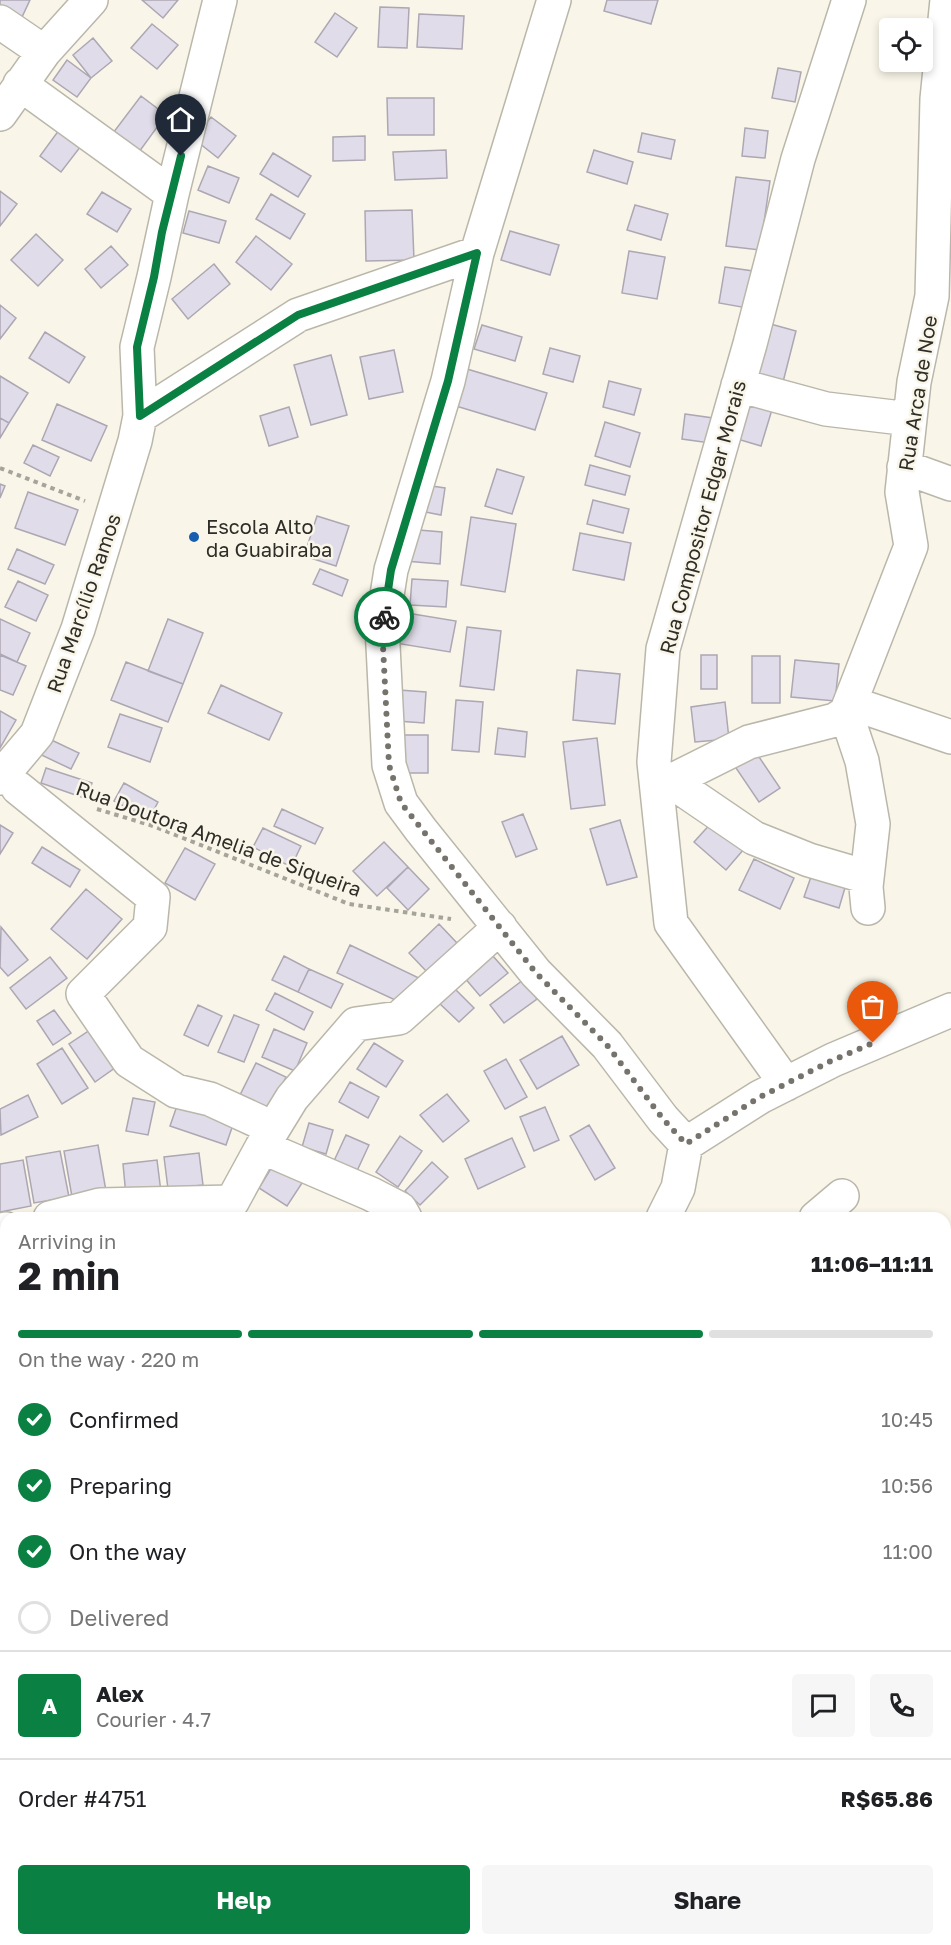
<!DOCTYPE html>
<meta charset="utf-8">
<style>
:root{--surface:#fff;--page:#f6f6f6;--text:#202124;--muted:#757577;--line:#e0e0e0;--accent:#0b8043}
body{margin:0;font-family:"Golos Text",sans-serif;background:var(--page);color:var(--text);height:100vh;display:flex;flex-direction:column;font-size:22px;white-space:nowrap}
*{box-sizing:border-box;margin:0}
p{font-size:20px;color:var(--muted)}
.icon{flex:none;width:33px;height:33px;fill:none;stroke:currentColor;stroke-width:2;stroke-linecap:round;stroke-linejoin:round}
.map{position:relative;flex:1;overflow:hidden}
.drawer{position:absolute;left:0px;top:1212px;width:951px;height:734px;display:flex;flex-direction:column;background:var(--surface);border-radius:18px 18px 0 0;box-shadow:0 3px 9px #0003}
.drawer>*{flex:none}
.buttons{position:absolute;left:879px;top:18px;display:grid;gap:12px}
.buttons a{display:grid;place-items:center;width:54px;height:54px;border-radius:6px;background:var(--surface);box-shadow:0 3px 9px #0003;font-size:30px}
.pin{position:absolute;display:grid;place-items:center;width:51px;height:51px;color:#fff;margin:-62px -26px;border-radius:50% 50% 50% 0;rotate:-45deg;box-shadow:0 0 6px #0007}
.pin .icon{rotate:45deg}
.courier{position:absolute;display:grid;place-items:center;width:60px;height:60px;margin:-30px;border:4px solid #0b8043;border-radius:50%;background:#fff;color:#222;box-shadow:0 2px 8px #0007}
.headline em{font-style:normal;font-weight:700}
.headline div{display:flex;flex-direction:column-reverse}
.headline{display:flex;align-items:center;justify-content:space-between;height:102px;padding:0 18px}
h1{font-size:39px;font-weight:700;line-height:45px}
.bar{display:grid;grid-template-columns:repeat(4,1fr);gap:9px 6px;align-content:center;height:72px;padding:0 18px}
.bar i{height:8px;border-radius:4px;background:var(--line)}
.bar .selected{background:var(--accent)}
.bar p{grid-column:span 4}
.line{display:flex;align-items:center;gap:15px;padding:0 18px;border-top:2px solid var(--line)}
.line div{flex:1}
.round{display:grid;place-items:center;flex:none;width:63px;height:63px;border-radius:6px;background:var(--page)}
ol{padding:0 18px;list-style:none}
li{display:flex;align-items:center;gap:18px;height:66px}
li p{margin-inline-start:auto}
li .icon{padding:6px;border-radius:50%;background:var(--accent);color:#fff;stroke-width:4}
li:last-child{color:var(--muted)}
li i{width:33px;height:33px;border:3px solid var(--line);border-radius:50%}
.button{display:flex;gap:12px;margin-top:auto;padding:12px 18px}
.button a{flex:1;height:69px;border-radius:6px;background:var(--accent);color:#fff;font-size:24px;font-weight:700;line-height:69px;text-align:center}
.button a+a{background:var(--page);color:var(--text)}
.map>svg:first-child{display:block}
.building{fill:#e1dce9;stroke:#aca7b3;stroke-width:1.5}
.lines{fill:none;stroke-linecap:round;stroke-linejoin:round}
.minor-casing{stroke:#bab7aa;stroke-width:36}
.path{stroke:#a5a39a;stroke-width:4;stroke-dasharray:4.5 4.5;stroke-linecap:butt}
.minor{stroke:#fff;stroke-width:33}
.done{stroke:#75736c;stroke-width:6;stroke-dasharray:0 10.8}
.route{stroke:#0b8043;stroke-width:8}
.poi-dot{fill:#175eae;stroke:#f9f6e9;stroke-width:2}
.labels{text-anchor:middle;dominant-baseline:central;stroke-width:5;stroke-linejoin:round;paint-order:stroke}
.street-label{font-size:20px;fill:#2e2d28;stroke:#f9f6e9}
.poi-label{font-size:20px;fill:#2e2d28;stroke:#f9f6e9;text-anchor:start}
</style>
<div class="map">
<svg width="951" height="1945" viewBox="0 0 951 1945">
<rect width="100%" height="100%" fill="#f9f6e9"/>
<path class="building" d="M0,0H30L22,17L0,7Z
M142,0H178L163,18Z
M607,0H658L651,24L604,11Z
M380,7L409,8L407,48L378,47Z
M335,13L357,28L337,57L315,42Z
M419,14L464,16L462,49L417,47Z
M891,20L924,29L922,32V28H890V40L885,39Z
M152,24L178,45L157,69L131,48Z
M93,38L112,61L91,78L73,55Z
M67,60L91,78L77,97L53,80Z
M778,68L801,72L795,102L772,98Z
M141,96L166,115L139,152L113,133Z
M387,98H434V135H388Z
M211,117L236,136L218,158L194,139Z
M745,128L768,131L765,158L742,156Z
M59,130L81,146L61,172L40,156Z
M642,133L675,140L671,159L638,152Z
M365,136V160L333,161V137Z
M446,150L447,178L395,180L393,152Z
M594,150L633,162L627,184L587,172Z
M273,153L311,176L298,197L260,174Z
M208,166L239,178L229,203L198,190Z
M736,177L770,181L760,250L726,246Z
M0,191L17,204L0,226Z
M102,192L131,209L117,232L87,214Z
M271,194L305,214L290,239L256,219Z
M635,205L668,214L661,240L627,230Z
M412,210L414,260L366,261L365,211Z
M189,211L226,221L219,243L183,233Z
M510,231L559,245L550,275L501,260Z
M36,234L63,260L38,286L11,260Z
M256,236L292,264L271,290L236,262Z
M111,246L128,265L101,288L85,269Z
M629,251L665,257L657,299L622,293Z
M214,264L230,284L188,319L172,299Z
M725,267L753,271L747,308L719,303Z
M0,305L16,318L0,339Z
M767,323L796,331L782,386L753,379Z
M482,325L522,337L515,361L474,349Z
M45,332L85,357L69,383L29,358Z
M550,348L580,356L573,382L543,374Z
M394,350L403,392L369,399L360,357Z
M331,355L347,415L311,425L294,365Z
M467,369L547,393L535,430L456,406Z
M0,376L28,393L9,423L0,418Z
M609,381L641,389L634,415L603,407Z
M747,395L774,403L761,446L734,438Z
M57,404L107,426L91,461L42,440Z
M289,407L298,437L269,446L260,416Z
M685,414L713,418L710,443L682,439Z
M0,418L9,423L0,438Z
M605,422L640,433L630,467L595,456Z
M33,445L59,457L50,476L24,463Z
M590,465L630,476L625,495L585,485Z
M497,469L524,477L512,514L485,506Z
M0,484L5,486L0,498Z
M425,485L445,488L441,515L420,511Z
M28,492L78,510L65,545L15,528Z
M593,500L629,509L623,533L587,524Z
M317,516L349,526L336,566L304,556Z
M471,517L516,524L505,592L461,585Z
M407,529L442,532L440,564L405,561Z
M580,533L631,543L624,580L573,570Z
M17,549L54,565L45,584L8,569Z
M320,569L348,580L342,596L313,584Z
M412,579L448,581L446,607L410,605Z
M18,581L48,595L36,621L5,607Z
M401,612L456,621L450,652L395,643Z
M0,619L30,633L17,662L0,654Z
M168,619L203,633L183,684L148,671Z
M467,627L501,631L494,690L460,686Z
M0,655L26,666L13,695L0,690Z
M701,655H717V689H701Z
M752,656H780V703H752Z
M795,660L839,664L835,701L791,697Z
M126,662L183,684L168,722L111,700Z
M577,670L620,674L615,724L573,720Z
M221,685L282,713L269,740L208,713Z
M399,690L426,692L424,723L397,721Z
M456,700L483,702L479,752L452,750Z
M725,702L729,739L695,742L691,707Z
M0,711L16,720L0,748Z
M120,714L162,728L150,762L108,747Z
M498,728L527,732L525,757L495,754Z
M41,735L79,753L71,769L33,751Z
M402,735H428V773H402Z
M597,738L605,805L571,809L563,742Z
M753,748L780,788L759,802L732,762Z
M46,768L92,783L87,799L41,783Z
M124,783L158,802L149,819L114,801Z
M282,809L323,828L315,844L274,826Z
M523,814L537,849L516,857L502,822Z
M620,820L637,877L607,885L590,829Z
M713,821L744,849L726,870L694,842Z
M0,825L13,833L0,854Z
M263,828L301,846L291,867L253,847Z
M384,842L408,867L377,896L353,871Z
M42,847L80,870L70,887L32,863Z
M185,848L215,864L195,900L165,883Z
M754,859L794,878L780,909L739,890Z
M408,867L429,889L408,910L387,888Z
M813,871L847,881L839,908L804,897Z
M86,889L122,919L87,959L51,929Z
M439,924L457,943L427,972L409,953Z
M1,927L28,960L8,976L0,967Z
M350,945L421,979L408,1006L337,973Z
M492,955L508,973L480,996L464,977Z
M284,956L309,969L298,992L272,980Z
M50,957L67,978L26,1009L10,988Z
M309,969L343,984L331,1008L298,992Z
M523,980L537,999L504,1023L490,1005Z
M453,987L474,1008L459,1022L438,1002Z
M275,993L313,1012L304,1030L266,1010Z
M198,1005L222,1016L208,1046L184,1035Z
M54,1010L71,1033L53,1045L37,1021Z
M234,1015L259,1025L244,1062L218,1052Z
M93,1028L119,1065L95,1082L69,1044Z
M274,1029L307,1043L295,1071L262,1057Z
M562,1036L579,1065L537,1089L520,1060Z
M374,1043L403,1061L386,1087L357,1069Z
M62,1048L88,1088L62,1104L37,1064Z
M506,1059L527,1097L505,1109L484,1071Z
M256,1063L286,1077L269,1112L239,1097Z
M350,1082L379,1097L368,1118L339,1102Z
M447,1094L469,1121L443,1142L420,1115Z
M28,1095L38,1117L1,1135L0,1109Z
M133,1098L155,1102L148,1135L126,1131Z
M179,1100L235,1119L226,1145L170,1126Z
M545,1107L559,1140L534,1151L520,1117Z
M309,1123L333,1130L326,1154L302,1147Z
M589,1125L615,1168L595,1180L570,1136Z
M346,1135L369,1145L356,1173L333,1163Z
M400,1136L422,1151L398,1187L376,1172Z
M512,1138L525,1167L478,1189L465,1159Z
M98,1145L106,1191L72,1197L64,1151Z
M60,1151L69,1197L34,1203L26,1157Z
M199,1153L203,1185L168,1189L164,1157Z
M23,1160L31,1206L0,1212V1164Z
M157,1160L161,1192L126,1196L123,1164Z
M275,1162L304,1180L287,1206L259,1188Z
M432,1162L448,1177L420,1205L405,1191Z
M2,1353H6V1397H3Z
M0,1487L6,1489V1508L0,1506Z
M0,1514L6,1515V1536L0,1534Z
M0,1540L6,1542L0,1559Z
M0,1762L6,1763V1799L0,1798Z"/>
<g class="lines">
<defs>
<path id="minor" d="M554,0L477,253L448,381L391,570L382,626L389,765L401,803L421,830L536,973L607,1045L663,1119L686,1144
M0,22L44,52
M20,84L172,194
M0,114L44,52L91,0
M738,385L826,409L910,419
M140,416L298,315L477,253
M904,467L951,484
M851,703L951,737
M846,713L862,761L873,824L866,887L868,908
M0,778L37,734L78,629L135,441L140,416L137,347L154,277L172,194L220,0
M669,780L754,838L809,860L867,877
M18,788L153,897L150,927L83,994L129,1061L176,1091L210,1099L273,1128
M657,788L749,742L835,720L846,713L911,546L902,492L914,382L932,296L937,99L947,0
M786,1084L671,923L654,762L663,649L750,344L798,159L849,0
M686,1144L760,1097L833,1060L951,1010
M262,1147L371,1194L400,1209L405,1218
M50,1218L100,1205L232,1202L262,1147L292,1098L356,1024L399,1018L500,927
M663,1218L678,1188L686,1144
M816,1218L842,1196
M0,1231L6,1229
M0,1443H6
M945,1448L951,1453
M945,1708L951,1705
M0,1740L6,1735
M945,1772L951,1781
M327,1940L329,1945
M737,1940L741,1945
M80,1945L81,1940
M248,1945L252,1940
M652,1945L660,1940"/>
</defs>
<use href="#minor" class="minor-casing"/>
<path class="path" d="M0,468L85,501
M97,809L153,826L349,904L451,919"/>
<use href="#minor" class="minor"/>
</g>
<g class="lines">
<path class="done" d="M384,617L382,626L389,765L401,803L536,973L607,1045L663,1119L686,1144L760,1097L833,1060L873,1043"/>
<path class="route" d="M181,156L162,232L154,277L137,347L140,416L298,315L477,253L448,381L391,570L384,617"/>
</g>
<circle class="poi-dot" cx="194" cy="537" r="6"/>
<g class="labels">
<g class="street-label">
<text transform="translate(917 393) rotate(-81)">Rua Arca de Noe</text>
<text transform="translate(702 517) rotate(-75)">Rua Compositor Edgar Morais</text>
<text transform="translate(83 603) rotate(-71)">Rua Marcílio Ramos</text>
<text transform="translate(219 838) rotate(20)">Rua Doutora Amelia de Siqueira</text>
</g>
<g class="poi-label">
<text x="206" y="526">Escola Alto<tspan x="206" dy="23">da Guabiraba</tspan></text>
</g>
</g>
</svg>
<div class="buttons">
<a><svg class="icon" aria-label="locate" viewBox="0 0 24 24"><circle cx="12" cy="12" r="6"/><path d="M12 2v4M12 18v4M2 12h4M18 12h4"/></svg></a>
</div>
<div class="pin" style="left:873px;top:1043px;background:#ea580c"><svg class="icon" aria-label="bag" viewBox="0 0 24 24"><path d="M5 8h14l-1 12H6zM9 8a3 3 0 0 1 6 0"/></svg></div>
<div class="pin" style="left:181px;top:156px;background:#1f2937"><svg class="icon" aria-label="home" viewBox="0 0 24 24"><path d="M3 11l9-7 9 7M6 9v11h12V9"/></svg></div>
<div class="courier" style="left:384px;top:617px"><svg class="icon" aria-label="bike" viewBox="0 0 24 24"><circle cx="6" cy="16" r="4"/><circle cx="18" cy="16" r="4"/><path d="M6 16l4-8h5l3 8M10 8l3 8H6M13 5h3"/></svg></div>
<section class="drawer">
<div class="headline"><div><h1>2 min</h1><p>Arriving in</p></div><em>11:06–11:11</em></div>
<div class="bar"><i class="selected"></i><i class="selected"></i><i class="selected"></i><i></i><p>On the way · 220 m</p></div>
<ol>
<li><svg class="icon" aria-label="check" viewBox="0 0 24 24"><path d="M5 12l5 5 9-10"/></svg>Confirmed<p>10:45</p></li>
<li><svg class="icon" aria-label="check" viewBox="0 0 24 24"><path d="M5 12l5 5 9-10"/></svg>Preparing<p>10:56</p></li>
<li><svg class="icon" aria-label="check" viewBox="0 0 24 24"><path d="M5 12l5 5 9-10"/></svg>On the way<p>11:00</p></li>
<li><i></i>Delivered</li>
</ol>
<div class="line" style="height:108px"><b class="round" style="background:var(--accent);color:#fff">A</b><div><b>Alex</b><p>Courier · 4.7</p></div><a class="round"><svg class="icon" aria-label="chat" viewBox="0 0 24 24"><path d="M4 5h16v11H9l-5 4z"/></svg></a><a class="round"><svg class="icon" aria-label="phone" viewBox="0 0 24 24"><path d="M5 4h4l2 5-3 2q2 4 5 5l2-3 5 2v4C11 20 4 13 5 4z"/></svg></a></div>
<div class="line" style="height:78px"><div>Order #4751</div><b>R$65.86</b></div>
<div class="button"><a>Help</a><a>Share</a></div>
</section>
</div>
